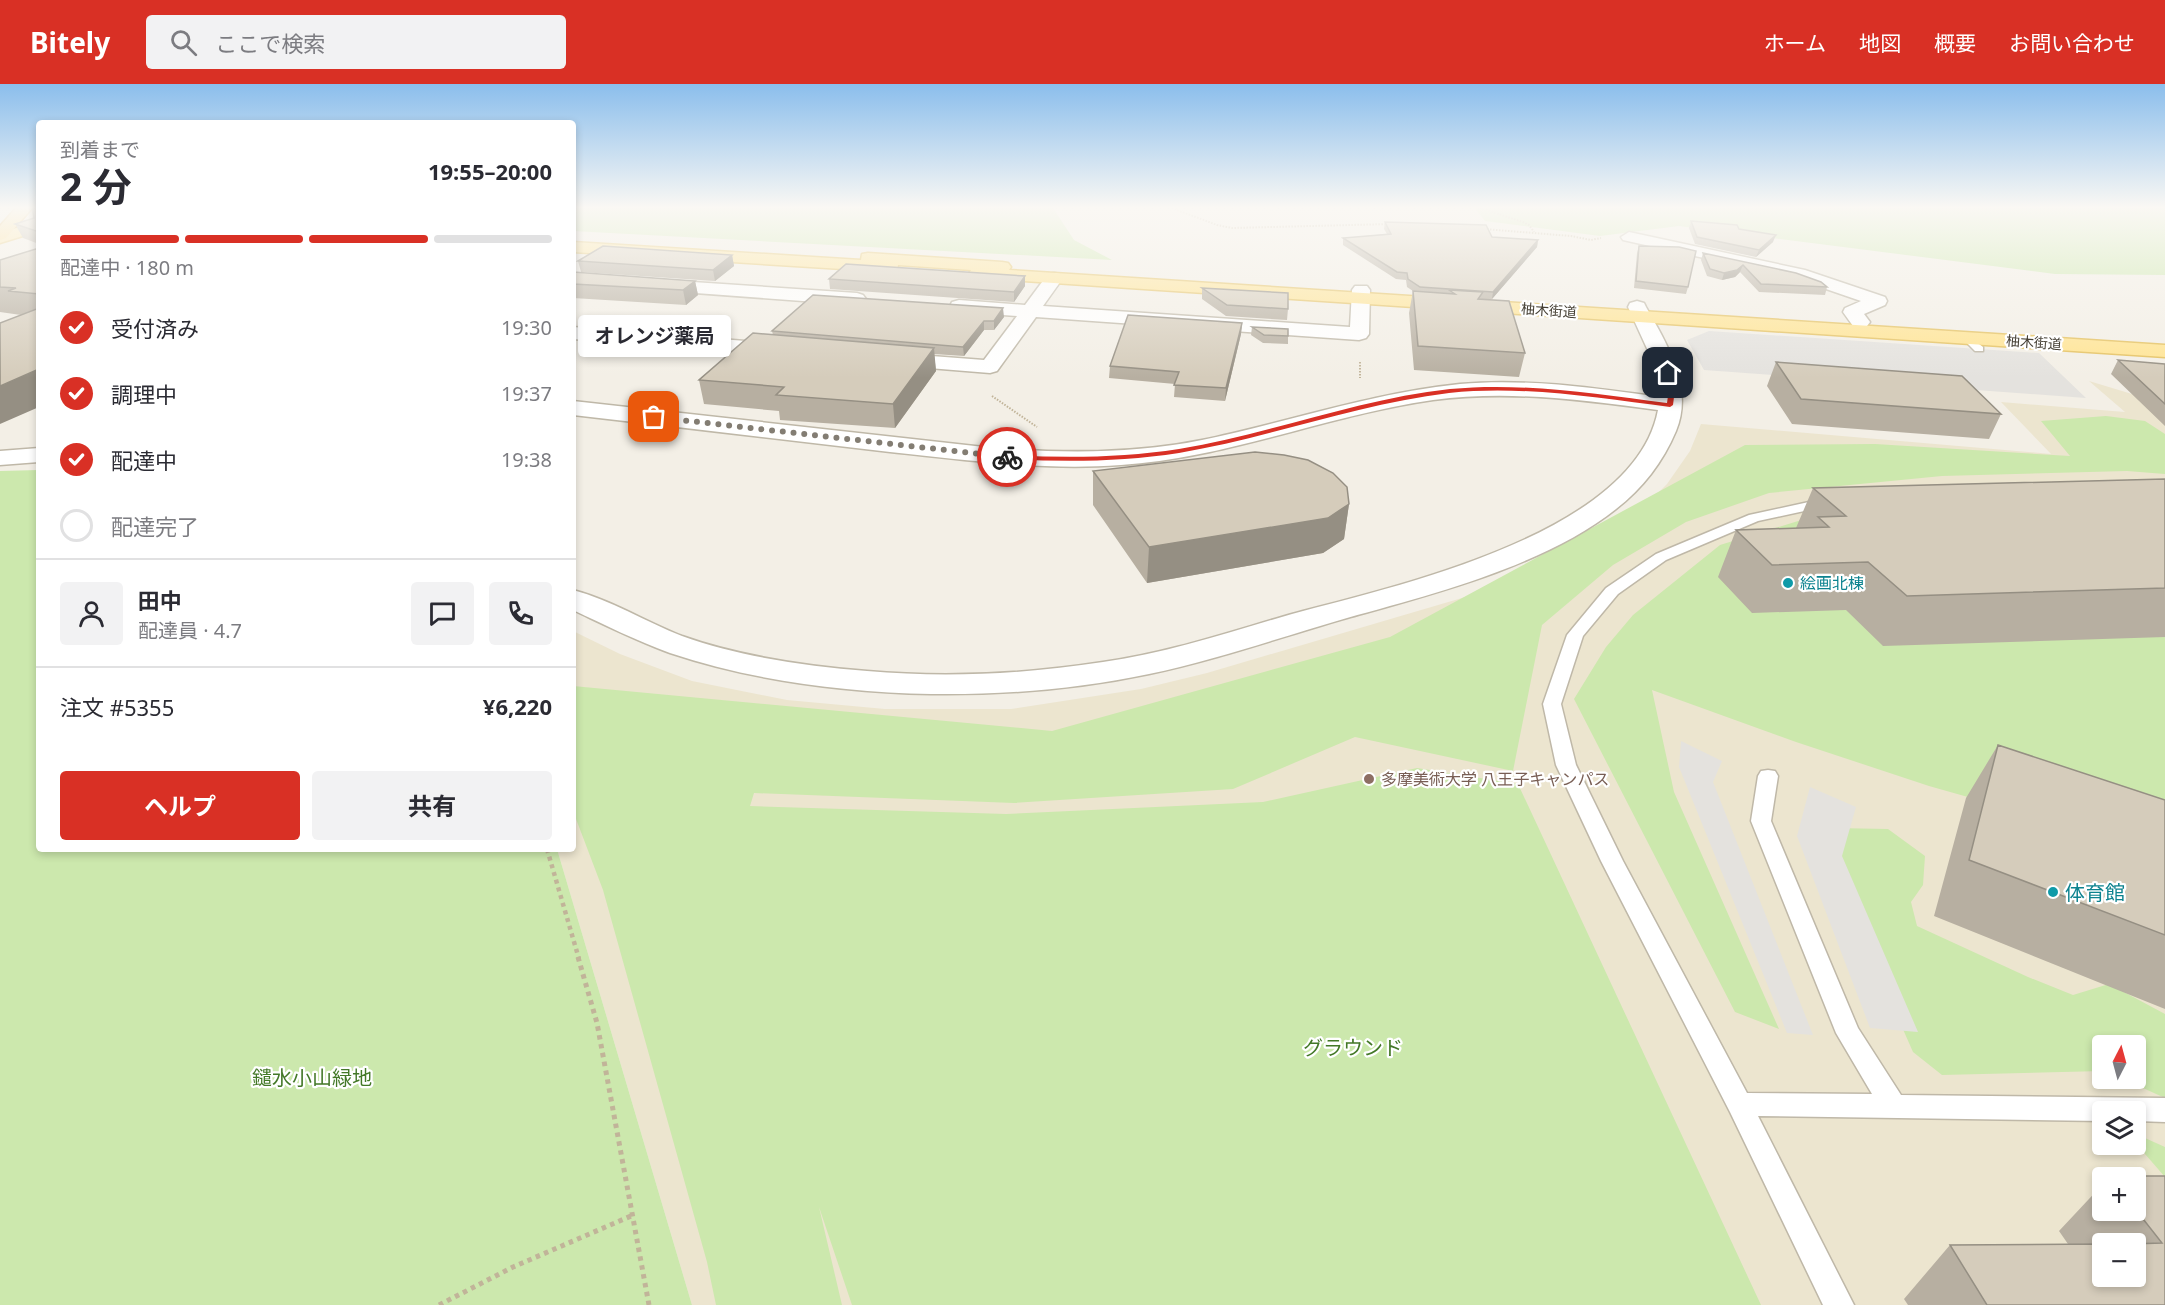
<!DOCTYPE html>
<html lang="ja">
<meta charset="utf-8">
<style>
:root{--surface:#fff;--page:#f2f2f3;--text:#2b2b33;--muted:#7c7c81;--line:#e1e1e2;--accent:#d93025}
body{margin:0;font-family:"Noto Sans","Noto Sans JP",sans-serif;background:var(--page);color:var(--text);height:100vh;display:flex;flex-direction:column;font-size:22px;white-space:nowrap}
*{box-sizing:border-box;margin:0}
p{font-size:20px;color:var(--muted)}
.icon{flex:none;width:33px;height:33px;fill:none;stroke:currentColor;stroke-width:2;stroke-linecap:round;stroke-linejoin:round}
.map{position:relative;flex:1;overflow:hidden}
.details{position:absolute;left:36px;top:36px;width:540px;height:732px;display:flex;flex-direction:column;background:var(--surface);border-radius:6px;box-shadow:0 3px 9px #0003}
.details>*{flex:none}
.needle{width:39px;rotate:6deg}
.fabs{position:absolute;left:2092px;top:951px;display:grid;gap:12px}
.fabs a{display:grid;place-items:center;width:54px;height:54px;border-radius:6px;background:var(--surface);box-shadow:0 3px 9px #0003;font-size:30px}
.pin{position:absolute;display:grid;place-items:center;width:51px;height:51px;color:#fff;margin:-26px;border-radius:12px;box-shadow:0 3px 9px #0006}
.courier{position:absolute;display:grid;place-items:center;width:60px;height:60px;margin:-30px;border:4px solid #d93025;border-radius:50%;background:#fff;color:#222;box-shadow:0 2px 8px #0007}
.bubble{position:absolute;height:42px;border-radius:6px;background:var(--surface);box-shadow:0 3px 9px #0003;font-size:20px;font-weight:700;line-height:42px;text-align:center}
.head em{font-style:normal;font-weight:700}
.head div{display:flex;flex-direction:column-reverse}
.head{display:flex;align-items:center;justify-content:space-between;height:102px;padding:0 24px}
h1{font-size:39px;font-weight:700;line-height:45px}
.bar{display:grid;grid-template-columns:repeat(4,1fr);gap:9px 6px;align-content:center;height:72px;padding:0 24px}
.bar i{height:8px;border-radius:4px;background:var(--line)}
.bar .selected{background:var(--accent)}
.bar p{grid-column:span 4}
.line{display:flex;align-items:center;gap:15px;padding:0 24px;border-top:2px solid var(--line)}
.line div{flex:1}
.round{display:grid;place-items:center;flex:none;width:63px;height:63px;border-radius:6px;background:var(--page)}
ol{padding:0 24px;list-style:none}
li{display:flex;align-items:center;gap:18px;height:66px}
li p{margin-inline-start:auto}
li .icon{padding:6px;border-radius:50%;background:var(--accent);color:#fff;stroke-width:4}
li:last-child{color:var(--muted)}
li i{width:33px;height:33px;border:3px solid var(--line);border-radius:50%}
.button{display:flex;gap:12px;margin-top:auto;padding:12px 24px}
.button a{flex:1;height:69px;border-radius:6px;background:var(--accent);color:#fff;font-size:24px;font-weight:700;line-height:69px;text-align:center}
.button a+a{background:var(--page);color:var(--text)}
header{display:flex;align-items:center;gap:36px;box-sizing:border-box;height:84px;padding:0 30px;background:var(--accent);color:#fff}
header strong{font-size:28px}
nav{display:flex;gap:33px;margin-inline-start:auto;font-size:21px}
.search{width:420px;height:54px;background:var(--page);display:flex;align-items:center;gap:15px;box-sizing:border-box;padding:0 21px;border-radius:6px;color:var(--muted);font-size:22px}
.map>svg:first-child{display:block}
.education{fill:#ece5cf;fill-rule:evenodd}
.green{fill:#cce8ad}
.parking{fill:#e4e2de}
.lines{fill:none;stroke-linecap:round;stroke-linejoin:round}
.service-casing{stroke:#bfb8a8;stroke-width:3}
.minor-casing{stroke:#bfb8a8;stroke-width:3}
.tertiary-casing{stroke:#bfb8a8;stroke-width:3}
.primary-casing{stroke:#e5c261;stroke-width:3}
.trunk-casing{stroke:#dfa633;stroke-width:3}
.path-far2{stroke:#c1b499;stroke-width:2;stroke-dasharray:1.5 1.5;stroke-linecap:butt}
.path-far1{stroke:#c1b499;stroke-width:4.5;stroke-dasharray:4 4;stroke-linecap:butt}
.path{stroke:#c1b499;stroke-width:5;stroke-dasharray:4.5 4.5;stroke-linecap:butt}
.service{fill:#fff;fill-rule:evenodd}
.minor{fill:#fff;fill-rule:evenodd}
.tertiary{fill:#fff;fill-rule:evenodd}
.primary{fill:#ffe493;fill-rule:evenodd}
.trunk{fill:#ffda7c;fill-rule:evenodd}
.wall{fill:#b7afa1}
.shaded-wall{fill:#958f83}
.building{fill:#d5ccbb;stroke:#958f83;stroke-width:1.5}
.route{fill:#d93025}
.done{stroke:#837d73;stroke-width:6;stroke-dasharray:0 10.8}
.culture-dot{fill:#0f9aa8;stroke:#fff;stroke-width:2}
.education-dot{fill:#8d6e63;stroke:#fff;stroke-width:2}
.labels{text-anchor:middle;dominant-baseline:central;stroke-width:4.5;stroke-linejoin:round;paint-order:stroke}
.far-street-label{font-size:14px;fill:#464035;stroke:#fff}
.culture-label{font-size:16px;fill:#0d838f;stroke:#fff;text-anchor:start}
.education-label{font-size:16px;fill:#785e54;stroke:#fff;text-anchor:start}
.near-culture-label{font-size:20px;fill:#0d838f;stroke:#fff;text-anchor:start}
.near-park-label{font-size:20px;fill:#437827;stroke:#fff}
</style>
<header>
<strong>Bitely</strong>
<div class="search"><svg class="icon" aria-label="search" viewBox="0 0 24 24"><circle cx="10" cy="10" r="6"/><path d="M15 15l6 6"/></svg>ここで検索</div>
<nav><a>ホーム</a><a>地図</a><a>概要</a><a>お問い合わせ</a></nav>
</header>
<div class="map">
<svg width="2165" height="1221" viewBox="0 0 2165 1221">
<rect width="100%" height="100%" fill="#f3efe6"/>
<path class="education" d="M2089,297L2165,320V1221H692L557,765H573V547L620,570L692,597L787,616L885,625H1011L1141,605L1207,589L1489,506L1646,421L1667,400L1690,367L1701,340L2051,370L2001,318L2125,328ZM2103,962H2136V994H2103ZM2103,1028H2136V1060H2103ZM2103,1094H2136V1126H2103ZM2103,1160H2136V1192H2103Z"/>
<path class="green" d="M573,123H1055L1053,124L1074,156L1112,176L573,147Z
M1474,123H2165V191L2055,190L1679,142L1600,152L1485,137Z
M2106,332L2145,337L2165,350V390L2127,387L1942,392L1769,409L1686,438L1613,481L1542,541L1513,687L1355,653L1233,705L1014,719L754,709L750,722L1006,730L1263,718L1417,684L1518,700L1761,1221H852L819,1123L842,1221H716L707,1178L603,806L573,727V602L1052,647L1390,553L1745,361L1875,360L2070,372L2041,337Z
M39,386V765H557L692,1221H0V387Z
M2165,411V769L1929,702L1796,658L1652,606L1674,708L1779,945L1735,928L1574,615L1606,563L1633,531L1720,461L1811,433Z
M1834,744L1888,745L1925,772L1923,801L1911,818L1917,842L2028,893L2073,911L2109,900L2165,930V1014L2123,995L2136,994V962H2103V987L1942,991L1913,968L1835,791Z
M2136,1050L2165,1063V1093L2145,1070Z"/>
<path class="parking" d="M1709,247L2039,269L2086,314L1704,286L1687,256Z
M1681,657L1722,677L1713,698L1813,951L1787,949L1679,683Z
M1810,703L1856,723L1842,772L1918,948L1870,944L1797,752Z"/>
<g class="lines">
<defs>
<path id="service" d="M1967,251L1983,263V267H1975L1962,254Z
M1827,414L1832,415L1834,418L1832,421L1758,437L1666,476L1618,510L1583,552L1561,620L1576,681L1623,777L1747,1009L1872,1010L1836,949L1751,737L1758,692L1761,687L1768,686L1775,687L1778,692L1771,737L1858,944L1901,1011L2165,1014V1038L2136,1037V1028H2103V1037L1758,1032L1854,1221H1823L1730,1028L1601,777L1556,681L1543,620L1567,551L1606,504L1656,470L1749,431Z"/>
<path id="minor" d="M1629,148L1805,186L1885,213L1887,217L1885,221L1864,230L1870,238L1867,242H1853L1843,228L1845,224L1861,217L1794,194L1623,156L1621,153Z
M1054,189L1060,190L1063,194L1043,222L1350,243L1352,206L1355,202H1367L1370,206L1369,250L1366,254L1359,256L1036,233L997,287L990,289L892,281L885,279L882,275L885,271L892,269L984,276L1017,232L959,228L952,226L950,222L952,218L959,216L1025,221L1048,190Z
M573,190L857,209L863,211L866,215L863,219L857,221L573,200Z
M573,243L784,260L791,262L794,266L791,270L784,272L573,255Z"/>
<path id="tertiary" d="M1637,217L1644,219L1646,223C1667,260 1694,304 1676,347C1663,378 1642,405 1616,425C1544,482 1433,510 1347,534C1281,553 1216,576 1149,590C1078,605 1004,611 931,610C843,608 754,597 670,569C637,557 605,541 573,526V506C611,516 646,538 682,552C741,573 805,582 867,587C946,594 1025,590 1103,578C1168,569 1229,548 1292,530C1396,502 1635,450 1658,326C1584,316 1509,306 1433,316C1328,331 1228,374 1121,381C1044,387 967,376 890,368C784,356 679,343 573,331V317L993,364C1063,369 1133,370 1202,356C1288,338 1372,309 1460,300C1526,294 1594,304 1659,313L1655,282L1628,223L1630,219Z
M39,364V378L0,381V367Z"/>
<path id="primary" d="M39,137V147L0,159V149Z
M573,158L861,176L862,170L868,169L1002,178L1008,179L1011,183L1009,186L2165,261V273L978,194L972,193L969,189L971,186L898,181L897,187L891,188L573,168Z"/>
<path id="trunk" d="M17,123H33L6,154L0,156V142Z"/>
</defs>
<use href="#service" class="service-casing"/>
<use href="#minor" class="minor-casing"/>
<use href="#tertiary" class="tertiary-casing"/>
<use href="#primary" class="primary-casing"/>
<use href="#trunk" class="trunk-casing"/>
<path class="path-far2" d="M1169,123L1217,141L1232,144L1390,140
M1477,123L1523,138L1529,141L1534,148
M1484,145L1571,152L1591,156L1601,154
M1360,278V294
M992,312L1037,343"/>
<path class="path-far1" d="M547,765L579,875"/>
<path class="path" d="M578,873L597,939L649,1221
M439,1221L513,1183L631,1132"/>
<use href="#service" class="service"/>
<use href="#minor" class="minor"/>
<use href="#tertiary" class="tertiary"/>
<use href="#primary" class="primary"/>
<use href="#trunk" class="trunk"/>
</g>
<path class="wall" d="M39,123V160L23,154L15,140L34,134Z
M1691,137L1739,145L1773,158L1756,173L1695,160L1689,144Z
M1385,138L1492,153L1538,156L1537,163L1492,215H1482L1525,269L1519,293L1414,286L1409,229L1413,207L1407,203L1406,196L1396,195L1343,161V154L1387,150L1384,145Z
M1639,162L1688,203L1686,210L1634,204L1637,169Z
M39,164V323L21,231L0,228V176Z
M1703,169L1827,203L1825,211L1759,208L1740,188L1735,193L1722,196L1707,192L1701,176Z
M732,171L734,182L715,197L581,188L578,177Z
M573,188L695,197L698,211L686,221L573,214Z
M829,195L1025,202L1014,218L830,205Z
M1202,204L1288,225L1287,236L1226,232L1202,215Z
M1004,233L994,246H984L964,272L934,270L936,287L895,344L780,336L779,327L704,320L699,296L773,251L772,247Z
M1242,239L1241,250L1225,317L1174,313L1175,300L1109,294L1110,282Z
M1252,243L1288,252V260L1263,259L1251,251Z
M2118,276L2165,280V342L2111,290Z
M1776,278L2001,330L1989,355L1792,340L1767,302Z
M1093,387L1349,420L1344,455L1323,469L1147,499L1093,421Z
M2165,395V553L1883,562L1846,526L1752,529L1718,493L1736,446L1796,444L1813,404Z
M1998,661L2165,716V925L1934,832L1966,714Z
M2111,1092H2165V1221H1908L1904,1215L1950,1161L2068,1160L2059,1147L2103,1100V1126H2136V1094H2109Z"/>
<path class="shaded-wall" d="M1776,151L1773,158L1756,173L1759,166Z
M1538,156L1537,163L1492,215L1493,208Z
M732,171L734,182L715,197L713,186Z
M1743,181L1740,188L1735,193L1722,196L1724,189Z
M1025,192V202L1014,218V208Z
M695,197L698,211L686,221L683,206Z
M1003,224L1004,233L994,246V237Z
M984,237V246L964,272L963,263Z
M1242,239L1241,250L1225,317L1226,304Z
M934,264L936,287L895,344L893,320Z
M39,285V323L0,340V302Z
M1349,420L1344,455L1323,469L1147,499L1149,463Z"/>
<path class="building" d="M32,123H39V148L15,140L34,134Z
M1691,137L1737,141L1739,145L1776,151L1759,166L1697,153Z
M1385,138L1486,141L1492,153L1538,156L1493,208L1420,203L1408,195L1407,189L1397,188L1343,154L1391,150Z
M603,162L732,171L713,186L578,177Z
M1639,162L1679,163L1696,167L1688,203L1636,197Z
M39,164V210L8,207L16,204L0,203V176Z
M1703,169L1796,189L1821,198L1827,203L1761,200L1743,181L1737,186L1724,189L1710,185Z
M846,180L1025,192L1014,208L829,195Z
M573,188L695,197L683,206L573,200Z
M1202,204L1288,209V225L1227,221Z
M1449,206L1483,208L1478,215L1509,217L1525,269L1418,262L1413,207L1455,210Z
M813,211L1003,224L994,237H984L963,263L772,247Z
M39,224V285L0,302V239Z
M1128,231L1242,239L1226,304L1174,301L1179,288L1110,282Z
M1252,243L1288,245V252L1264,251Z
M753,249L934,264L893,320L776,311L784,303L699,296Z
M2118,276L2165,280V320Z
M1776,278L1962,292L2001,330L1801,315Z
M1255,368L1284,371L1308,376L1333,389L1347,403L1349,420L1328,434L1149,463L1093,387Z
M2165,395V504L1907,512L1868,478L1772,481L1736,446L1829,443L1818,433L1846,432L1813,404Z
M1998,661L2165,716V851L1969,776Z
M2111,1092H2165V1221H1987L1950,1161L2103,1160V1192H2136V1160H2129L2162,1159L2136,1126V1094H2112Z"/>
<linearGradient id="sky" x2="0" y2="1"><stop stop-color="#8bbeec"/><stop offset="0.42" stop-color="#faf8f4"/><stop offset="1" stop-color="#faf8f4" stop-opacity="0"/></linearGradient>
<rect width="2165" height="294" fill="url(#sky)"/>
<path class="route" d="M1668,287L1672,289L1675,305L1673,321L1670,323C1597,314 1523,301 1449,309C1357,320 1269,354 1179,369C1122,378 1064,378 1007,375L1003,373L1007,371C1064,374 1122,374 1179,365C1270,350 1358,315 1450,305C1523,298 1595,310 1667,319L1669,305L1665,289Z"/>
<g class="lines">
<path class="done" d="M654,333L1007,373"/>
</g>
<g class="culture-dot">
<circle cx="1788" cy="499" r="6"/>
<circle cx="2053" cy="808" r="6"/>
</g>
<circle class="education-dot" cx="1369" cy="695" r="6"/>
<g class="labels">
<g class="far-street-label">
<text transform="translate(1549 226) rotate(4)">柚木街道</text>
<text transform="translate(2034 258) rotate(4)">柚木街道</text>
</g>
<g class="culture-label">
<text x="1800" y="499">絵画北棟</text>
</g>
<g class="education-label">
<text x="1381" y="695">多摩美術大学 八王子キャンパス</text>
</g>
<g class="near-culture-label">
<text x="2065" y="808">体育館</text>
</g>
<g class="near-park-label">
<text x="1353" y="963">グラウンド</text>
<text x="312" y="993">鑓水小山緑地</text>
</g>
</g>
</svg>
<div class="fabs">
<a><svg class="needle" viewBox="-14 -14 28 28"><path d="M0-13l5 13h-10z" fill="#e53935"/><path d="M0 13l5-13h-10z" fill="#7c7c81"/></svg></a>
<a><svg class="icon" aria-label="layers" viewBox="0 0 24 24"><path d="M12 4l9 5-9 5-9-5zM3 14l9 5 9-5"/></svg></a>
<a>+</a>
<a>−</a>
</div>
<div class="pin" style="left:654px;top:333px;background:#ea580c"><svg class="icon" aria-label="bag" viewBox="0 0 24 24"><path d="M5 8h14l-1 12H6zM9 8a3 3 0 0 1 6 0"/></svg></div>
<div class="pin" style="left:1668px;top:289px;background:#1f2937"><svg class="icon" aria-label="home" viewBox="0 0 24 24"><path d="M3 11l9-7 9 7M6 9v11h12V9"/></svg></div>
<div class="courier" style="left:1007px;top:373px"><svg class="icon" aria-label="bike" viewBox="0 0 24 24"><circle cx="6" cy="16" r="4"/><circle cx="18" cy="16" r="4"/><path d="M6 16l4-8h5l3 8M10 8l3 8H6M13 5h3"/></svg></div>
<div class="bubble" style="left:578px;top:231px;width:153px">オレンジ薬局</div>
<section class="details">
<div class="head"><div><h1>2 分</h1><p>到着まで</p></div><em>19:55–20:00</em></div>
<div class="bar"><i class="selected"></i><i class="selected"></i><i class="selected"></i><i></i><p>配達中 · 180 m</p></div>
<ol>
<li><svg class="icon" aria-label="check" viewBox="0 0 24 24"><path d="M5 12l5 5 9-10"/></svg>受付済み<p>19:30</p></li>
<li><svg class="icon" aria-label="check" viewBox="0 0 24 24"><path d="M5 12l5 5 9-10"/></svg>調理中<p>19:37</p></li>
<li><svg class="icon" aria-label="check" viewBox="0 0 24 24"><path d="M5 12l5 5 9-10"/></svg>配達中<p>19:38</p></li>
<li><i></i>配達完了</li>
</ol>
<div class="line" style="height:108px"><a class="round"><svg class="icon" aria-label="person" viewBox="0 0 24 24"><circle cx="12" cy="8" r="4"/><path d="M4 21q1-7 8-7t8 7"/></svg></a><div><b>田中</b><p>配達員 · 4.7</p></div><a class="round"><svg class="icon" aria-label="chat" viewBox="0 0 24 24"><path d="M4 5h16v11H9l-5 4z"/></svg></a><a class="round"><svg class="icon" aria-label="phone" viewBox="0 0 24 24"><path d="M5 4h4l2 5-3 2q2 4 5 5l2-3 5 2v4C11 20 4 13 5 4z"/></svg></a></div>
<div class="line" style="height:78px"><div>注文 #5355</div><b>¥6,220</b></div>
<div class="button"><a>ヘルプ</a><a>共有</a></div>
</section>
</div>
